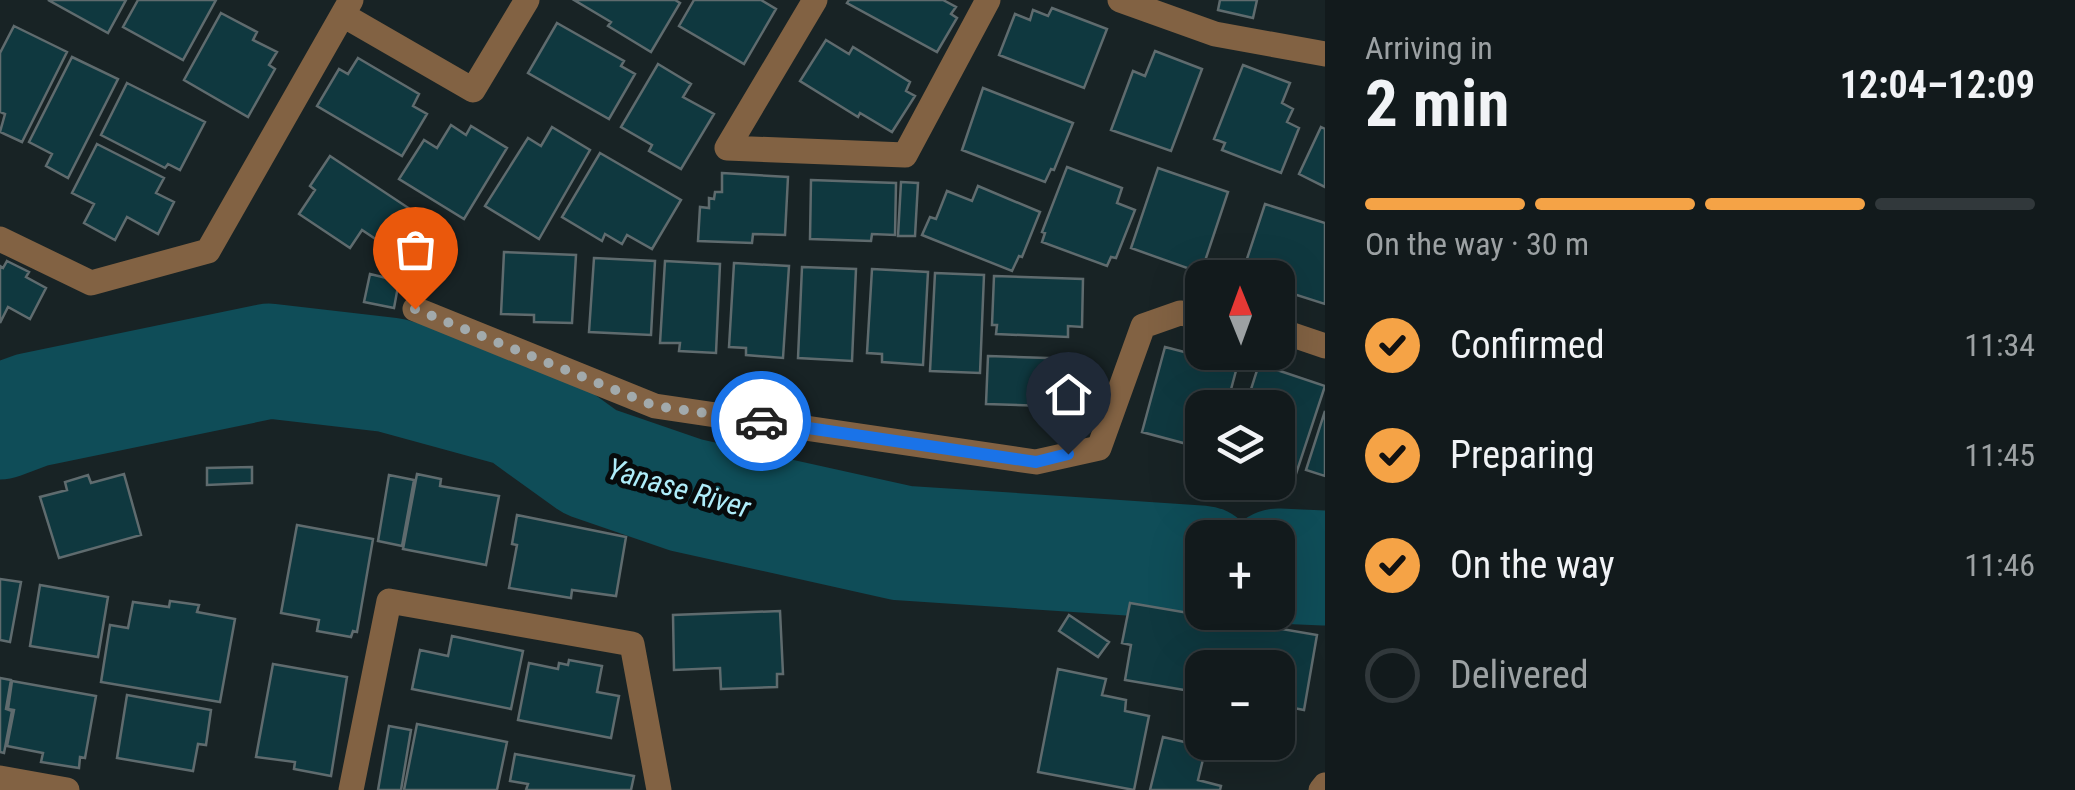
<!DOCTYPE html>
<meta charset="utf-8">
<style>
:root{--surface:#121a1c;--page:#1f2729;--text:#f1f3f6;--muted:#9ca1a3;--line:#31383b;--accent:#f5a346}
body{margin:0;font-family:"Roboto Condensed",sans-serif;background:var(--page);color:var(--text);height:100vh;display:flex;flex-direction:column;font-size:38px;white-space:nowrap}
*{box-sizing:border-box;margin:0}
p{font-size:32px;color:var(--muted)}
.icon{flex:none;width:55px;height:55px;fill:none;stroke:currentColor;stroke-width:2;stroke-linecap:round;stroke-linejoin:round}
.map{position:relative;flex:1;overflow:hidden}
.drawer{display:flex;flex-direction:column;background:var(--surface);width:750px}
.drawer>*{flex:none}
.needle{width:65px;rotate:359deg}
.buttons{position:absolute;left:1185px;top:260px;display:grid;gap:20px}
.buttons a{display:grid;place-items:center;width:110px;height:110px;border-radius:20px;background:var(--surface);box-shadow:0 10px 40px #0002,0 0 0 2px var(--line);font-size:50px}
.pin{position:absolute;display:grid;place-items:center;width:85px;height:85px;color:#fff;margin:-102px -42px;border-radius:50% 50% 50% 0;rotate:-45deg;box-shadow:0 0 10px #0007}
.pin .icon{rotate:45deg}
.courier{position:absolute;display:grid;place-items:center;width:100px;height:100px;margin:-50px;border:8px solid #1a73e8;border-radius:50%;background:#fff;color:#222;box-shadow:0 2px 12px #0007}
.summary em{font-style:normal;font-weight:700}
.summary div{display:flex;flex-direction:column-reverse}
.summary{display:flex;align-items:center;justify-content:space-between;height:170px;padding:0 40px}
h1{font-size:65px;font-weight:700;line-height:75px}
.bar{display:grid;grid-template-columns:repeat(4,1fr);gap:15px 10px;align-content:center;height:120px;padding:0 40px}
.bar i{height:12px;border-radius:8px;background:var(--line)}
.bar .selected{background:var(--accent)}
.bar p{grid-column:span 4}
ol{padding:0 40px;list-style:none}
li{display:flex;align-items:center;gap:30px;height:110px}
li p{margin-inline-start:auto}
li .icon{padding:10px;border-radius:50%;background:var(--accent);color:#111;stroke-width:4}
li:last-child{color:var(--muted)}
li i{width:55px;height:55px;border:5px solid var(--line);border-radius:50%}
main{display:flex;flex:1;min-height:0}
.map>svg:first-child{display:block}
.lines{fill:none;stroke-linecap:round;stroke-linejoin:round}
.river{stroke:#0f4d58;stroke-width:115}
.building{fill:#0f383f;stroke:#5f6b6e;stroke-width:2.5}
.minor{stroke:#826243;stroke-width:25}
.done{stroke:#a2aaac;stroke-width:10;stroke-dasharray:0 18}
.route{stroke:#1a73e8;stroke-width:12}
.labels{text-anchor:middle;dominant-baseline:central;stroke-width:10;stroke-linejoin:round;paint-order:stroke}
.water-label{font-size:30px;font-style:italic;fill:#afedfa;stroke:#070b0c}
</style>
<main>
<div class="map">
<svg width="1325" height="790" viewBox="0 0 1325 790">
<rect width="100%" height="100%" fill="#182325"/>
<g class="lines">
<path class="river" d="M0,422L32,410L269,361L390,375L518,410L590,462L686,495L902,543L1202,563
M1278,566L1325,568"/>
</g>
<path class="building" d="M48,0H126L108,33Z
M138,0H216L183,60L123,27Z
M574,0H675L680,3L651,52L608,26L611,22Z
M694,0H761L776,9L744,64L679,26Z
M849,0H943L956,7L951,14L957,18L937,52L847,3Z
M1220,0H1257L1253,18L1218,10Z
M1052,8L1107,29L1084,88L999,55L1015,14L1030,20L1033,10L1048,16Z
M221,13L257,32L253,40L277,52L269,65L275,69L248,117L184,80Z
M557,23L624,61L621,66L635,74L609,119L528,73Z
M14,26L67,52L22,142L0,132L5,114L0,112V53Z
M826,40L849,54L853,47L910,82L906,91L915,96L892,132L860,113L858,117L800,81Z
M1155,51L1202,69L1171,151L1111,130L1133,71L1145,76Z
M72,57L118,79L68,178L46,166L52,154L29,142Z
M358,58L419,94L413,106L427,114L402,156L317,106L339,69L348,74Z
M658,64L691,84L683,97L714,114L681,169L649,151L652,145L621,127Z
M1243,65L1290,83L1282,103L1293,109L1287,122L1299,128L1281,173L1222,150L1225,143L1214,139Z
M127,83L205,122L180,170L168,164L165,168L101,135Z
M983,88L1073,123L1054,170L1051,169L1045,182L962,150Z
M451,125L466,135L471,126L507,148L464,219L399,179L424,140L437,148Z
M552,127L590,150L539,239L485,206L528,138L541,146Z
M1321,127L1325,129V187L1299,174Z
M97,144L164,178L156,193L174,202L158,234L127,217L115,240L84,223L94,204L72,193Z
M600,153L681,200L652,249L627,235L622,244L605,234L602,241L562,217Z
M330,156L416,213L392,250L362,230L350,248L299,214L315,190L310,186Z
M1067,167L1122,188L1117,203L1135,210L1116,258L1111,257L1107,266L1042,242L1045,233L1042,232Z
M1158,168L1228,192L1201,273L1131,248Z
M722,173L788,177L785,235L753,234L752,243L698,241L700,207L709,208V198L714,199L715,192H722Z
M811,180L896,183L895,235L872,234L871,241L810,239Z
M901,182L918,183L915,236H898Z
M978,186L1040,212L1022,257L1019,256L1012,271L922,235L930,217L936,219L947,191L972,201Z
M1265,204L1325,223V304L1278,289V278L1241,277Z
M504,252L576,255L572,323L534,322V315L501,314Z
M594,258L655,261L651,335L589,332Z
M7,261L29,272L26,277L46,288L30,319L8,307L0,323V266L3,268Z
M665,261L720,264L716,353L679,351L680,343H660Z
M734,263L789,266L783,358L746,355V348L729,347Z
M802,267L856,269L852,361L798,358Z
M872,269L928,272L923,365L882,362V354L867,353Z
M935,273L984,275L980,373L930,371Z
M370,274L399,281L394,308L364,302Z
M994,276L1083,279L1082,327L1068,326V337L996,334L997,325H992Z
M1165,347L1192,354L1194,347L1202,349V352L1216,353L1214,361L1237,367L1226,408H1202V448L1142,432Z
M988,356L1079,359L1078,407L986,404Z
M1259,364L1325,386L1295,477L1278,471V408H1238L1239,403L1246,405Z
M1325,411V476L1306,470Z
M252,467V483L207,485V468Z
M124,474L141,535L59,558L40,497L67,490L65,482L88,475L91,483Z
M417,474L441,479L440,486L499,496L486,565L403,549Z
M389,475L414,480L402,546L378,541Z
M517,515L626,537L616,596L572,590L571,598L509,588L517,545L512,544Z
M297,525L373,539L357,632L353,631L351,637L317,631L319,620L281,613Z
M0,579L21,582L10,642L0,640Z
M40,585L108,597L98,657L30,646Z
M170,601L199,605L197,612L235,619L220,702L101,682L110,625L128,628L133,602L169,607Z
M1130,603L1317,635L1304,710L1278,705V668H1202V693L1125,680L1131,645L1122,643Z
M780,611L783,674H777V687L721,689L720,668L674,670L673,615Z
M1069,615L1109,642L1098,657L1059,631Z
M452,636L523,651L511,709L412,689L420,650L448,656Z
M569,660L602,666L597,692L619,696L611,738L518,720L529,663L558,669L559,663L568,665Z
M273,664L347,677L331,776L294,769L295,762L256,757Z
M1058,669L1106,679L1102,695L1126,700L1125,711L1149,716L1134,790L1038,772Z
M0,678L11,680L6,709L12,711L4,753L0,752Z
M12,681L96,696L85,758L80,757L79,768L41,762L43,753L7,746L14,710L8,709Z
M127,695L211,710L206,745L198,744L193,771L117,758Z
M417,724L507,742L497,790H404Z
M389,726L411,730L401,790H378Z
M1163,737L1206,747L1198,780L1221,786L1220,790H1150Z
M515,754L634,776L631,790H526L528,784L510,781Z"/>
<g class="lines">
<path class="minor" d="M815,0L727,148L905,155L988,0
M1120,0L1215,34L1325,54
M343,15L473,90L527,0
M0,239L91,283L208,251L351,0
M415,309L655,406L1036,462L1099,448L1143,326L1180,313L1202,316
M1278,330L1325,346
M0,778L67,790
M351,790L389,601L632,644L659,790
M1321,790L1325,785"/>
</g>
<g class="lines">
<path class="done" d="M415,309L655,406L761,421"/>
<path class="route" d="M761,421L1036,462L1068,454"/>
</g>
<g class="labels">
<g class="water-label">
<text transform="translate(679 488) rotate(16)">Yanase River</text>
</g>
</g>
</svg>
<div class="buttons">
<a><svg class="needle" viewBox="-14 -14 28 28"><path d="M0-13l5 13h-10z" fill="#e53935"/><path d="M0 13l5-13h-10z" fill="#9ca1a3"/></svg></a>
<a><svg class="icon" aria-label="layers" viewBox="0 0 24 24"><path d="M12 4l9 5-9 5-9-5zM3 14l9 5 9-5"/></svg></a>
<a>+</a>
<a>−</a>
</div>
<div class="pin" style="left:415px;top:309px;background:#ea580c"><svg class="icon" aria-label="bag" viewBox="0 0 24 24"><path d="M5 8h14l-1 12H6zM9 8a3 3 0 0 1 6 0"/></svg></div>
<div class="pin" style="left:1068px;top:454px;background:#1f2937"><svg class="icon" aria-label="home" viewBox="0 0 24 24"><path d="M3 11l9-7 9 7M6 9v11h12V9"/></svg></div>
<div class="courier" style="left:761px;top:421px"><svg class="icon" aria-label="car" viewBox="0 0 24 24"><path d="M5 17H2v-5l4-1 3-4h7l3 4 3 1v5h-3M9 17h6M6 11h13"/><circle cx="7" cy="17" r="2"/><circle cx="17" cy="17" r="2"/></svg></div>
</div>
<section class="drawer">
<div class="summary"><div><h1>2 min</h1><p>Arriving in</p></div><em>12:04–12:09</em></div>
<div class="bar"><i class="selected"></i><i class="selected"></i><i class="selected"></i><i></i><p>On the way · 30 m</p></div>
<ol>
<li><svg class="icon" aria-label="check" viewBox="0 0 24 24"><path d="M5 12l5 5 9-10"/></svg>Confirmed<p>11:34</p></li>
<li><svg class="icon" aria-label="check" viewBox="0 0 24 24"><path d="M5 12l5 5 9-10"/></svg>Preparing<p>11:45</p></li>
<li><svg class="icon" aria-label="check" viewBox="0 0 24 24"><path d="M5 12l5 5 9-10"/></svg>On the way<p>11:46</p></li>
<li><i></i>Delivered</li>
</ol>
</section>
</main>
